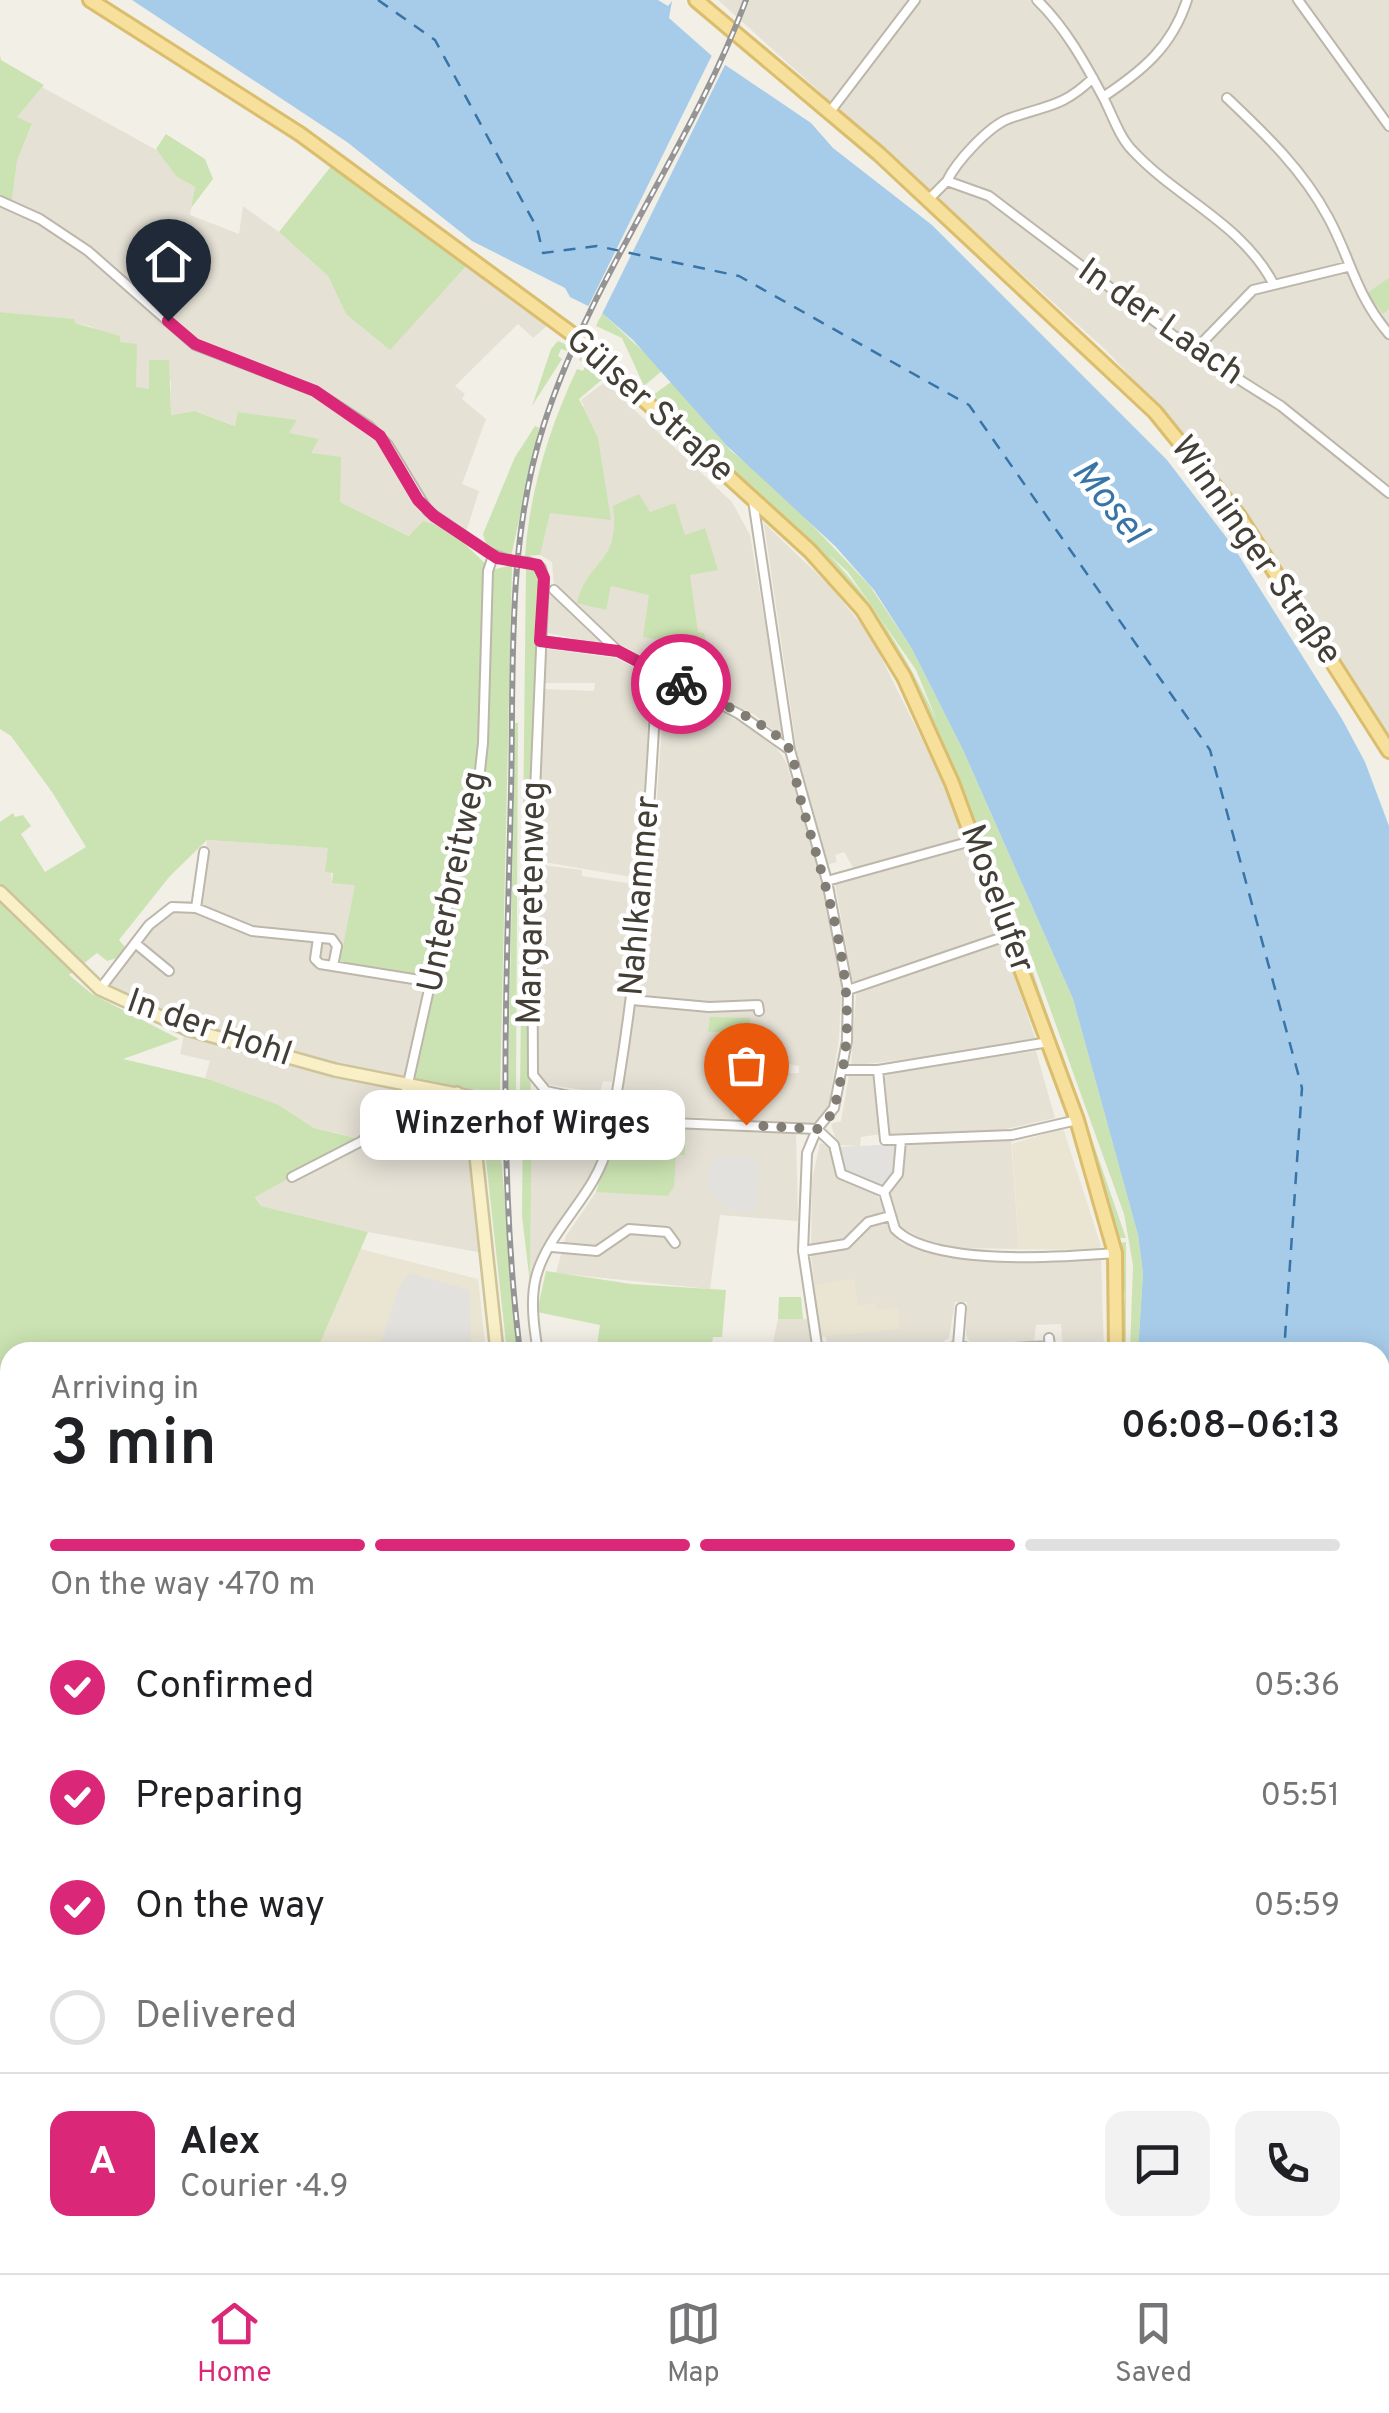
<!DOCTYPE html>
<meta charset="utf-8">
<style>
:root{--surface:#fff;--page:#f2f2f2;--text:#202124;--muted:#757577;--line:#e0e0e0;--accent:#db2777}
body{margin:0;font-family:Overpass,sans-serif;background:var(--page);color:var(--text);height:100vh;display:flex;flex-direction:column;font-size:38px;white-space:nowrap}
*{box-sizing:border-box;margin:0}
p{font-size:32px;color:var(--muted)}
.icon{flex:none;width:55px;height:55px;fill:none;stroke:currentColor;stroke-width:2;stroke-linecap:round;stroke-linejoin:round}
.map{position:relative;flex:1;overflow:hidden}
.side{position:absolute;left:0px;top:1342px;width:1390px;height:932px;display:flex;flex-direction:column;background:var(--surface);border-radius:30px 30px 0 0;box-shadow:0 5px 25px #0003}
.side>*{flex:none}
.pin{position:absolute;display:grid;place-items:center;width:85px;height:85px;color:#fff;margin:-102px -42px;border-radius:50% 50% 50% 0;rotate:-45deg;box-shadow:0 0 10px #0007}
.pin .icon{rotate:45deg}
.courier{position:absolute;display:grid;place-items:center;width:100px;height:100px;margin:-50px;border:8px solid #db2777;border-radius:50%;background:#fff;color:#222;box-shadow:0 2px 12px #0007}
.bubble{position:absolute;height:70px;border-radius:20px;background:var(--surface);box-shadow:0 5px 25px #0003;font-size:32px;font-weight:600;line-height:70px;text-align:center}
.summary em{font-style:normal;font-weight:600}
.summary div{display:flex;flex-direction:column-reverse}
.summary{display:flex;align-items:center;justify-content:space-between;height:170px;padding:0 50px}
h1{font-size:65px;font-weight:600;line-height:75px}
.bar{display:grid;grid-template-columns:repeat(4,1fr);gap:15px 10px;align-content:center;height:120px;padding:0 50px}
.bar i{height:12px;border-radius:8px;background:var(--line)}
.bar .on{background:var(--accent)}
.bar p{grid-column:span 4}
.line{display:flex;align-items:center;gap:25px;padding:0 50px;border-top:2px solid var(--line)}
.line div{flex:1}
.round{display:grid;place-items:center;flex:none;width:105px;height:105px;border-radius:20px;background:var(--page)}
ol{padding:0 50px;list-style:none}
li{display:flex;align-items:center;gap:30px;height:110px}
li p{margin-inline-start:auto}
li .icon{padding:10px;border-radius:50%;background:var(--accent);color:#fff;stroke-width:4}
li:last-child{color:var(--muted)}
li i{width:55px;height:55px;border:5px solid var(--line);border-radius:50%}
.menu{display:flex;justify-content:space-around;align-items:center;height:140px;border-top:2px solid var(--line);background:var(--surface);font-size:28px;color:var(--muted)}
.menu a{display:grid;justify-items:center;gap:5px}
.menu .on{color:var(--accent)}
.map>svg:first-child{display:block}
.residential{fill:#e5e1d5}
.education{fill:#eae4d2}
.medical{fill:#f2dfdb}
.green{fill:#cbe3b2}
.parking{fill:#e3e1de}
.water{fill:#a7ccea}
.pier{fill:#f2efe7}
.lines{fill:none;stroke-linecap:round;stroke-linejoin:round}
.ferry{stroke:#3874a7;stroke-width:2.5;stroke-dasharray:12 10;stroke-linecap:butt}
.street-casing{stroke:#bcb7aa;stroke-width:12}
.secondary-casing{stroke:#cec399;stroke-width:16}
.primary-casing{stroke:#dabd6d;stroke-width:18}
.street{stroke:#fff;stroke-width:8}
.secondary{stroke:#faf0c8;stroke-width:11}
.primary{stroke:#f6e09c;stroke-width:12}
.rail-casing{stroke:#959595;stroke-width:6}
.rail{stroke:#fff;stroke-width:2.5;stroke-dasharray:8;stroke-linecap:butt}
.street-bridge-casing{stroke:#bcb7aa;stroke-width:12;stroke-linecap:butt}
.street-bridge{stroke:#fff;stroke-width:8}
.done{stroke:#817d74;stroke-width:10;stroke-dasharray:0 18}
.route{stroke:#db2777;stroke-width:12}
.labels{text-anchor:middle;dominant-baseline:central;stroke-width:9;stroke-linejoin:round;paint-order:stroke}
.street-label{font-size:35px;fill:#443f36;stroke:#fff}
.water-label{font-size:38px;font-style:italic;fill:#3874a7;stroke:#fff}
</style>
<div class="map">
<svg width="1389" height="2273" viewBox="0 0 1389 2273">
<rect width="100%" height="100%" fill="#f2efe7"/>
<path class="residential" d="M718,0H1389V736L1245,513L1139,386L1107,351Z
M42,87L160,152L177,177L195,187L190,215L239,234L243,206L279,232L328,276L346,314L390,349L469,263L548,325L533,338L518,324L455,386L465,394L462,399L486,419L462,484L479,491L466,532L453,524L448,531L423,521L410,536L340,502L310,453L318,440L288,434L296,421L238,412L236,426L196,411L170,415L171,380L150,390L135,387L120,342L89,326L75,323L73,319L0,312V205L11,207L17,161L32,125L16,118Z
M605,382L732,502L750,535L785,740L755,715L619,644L554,585L552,562L540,555L565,420L584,406L581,400Z
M764,523L829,585L870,635L936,768L960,825L964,838L959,842L854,869L844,852L835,855L837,862L826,865L801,780Z
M548,589L607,641L606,645L548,633Z
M549,649L616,658L649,675L645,819L638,878L538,861L543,689L594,691L595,683H543L545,651Z
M665,683L769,737L786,762L815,854L842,977L839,1038L828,1110L811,1125L741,1119L745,1074L799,1073V1066L785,1063L735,1068L734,1119L631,1115L621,1104L649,911Z
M207,840L329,848L332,882L355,884L437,977L412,1082L500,1092V1142L469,1144L483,1253L368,1232L261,1206L255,1196L358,1138L314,1128L279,1105L205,1078L210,1061L180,1054L184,1035L92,991L151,916L176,901H194L204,881Z
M966,849L1001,934L853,983L835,884Z
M541,865L582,870V876L640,885L620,1041L612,1082L603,1081L600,1093L546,1084L539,1077L535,981Z
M1003,942L1037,1043L851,1066L856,994Z
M1036,1051L1055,1118L1001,1130L890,1134L884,1072Z
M875,1073L881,1134L861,1137L860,1146L837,1145L831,1124L841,1121L849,1075Z
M532,1113L602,1127L600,1158L539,1259L530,1283Z
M742,1128L796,1133L798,1221L720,1215L710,1289L556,1273L566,1236L603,1182L609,1154L620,1132L628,1128Z
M1011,1139L1019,1249L960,1248L928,1242L897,1225L890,1190L901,1176L907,1144Z
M820,1143L832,1147L837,1177L877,1195L885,1212L863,1221L846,1241L811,1248L812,1180Z
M885,1222L901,1243L961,1258H1101L1104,1352H1063L1061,1324L1036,1325L1034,1341L970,1343L966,1334L967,1302H955L949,1338L926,1352H827L826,1337H820L811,1255L843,1248L869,1225Z
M778,1319H810L813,1352H771Z
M42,2265H286L283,2273H36Z
M473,2265H587L582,2273H468Z"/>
<path class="education" d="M1063,1128L1101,1246L1097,1250L1019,1249L1012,1144Z
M360,1249L478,1279L486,1352H316Z
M854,1279L858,1306L876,1303L877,1310L898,1308L900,1329L820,1337L813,1285Z"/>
<path class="medical" d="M615,2265H1040L1041,2273H611Z"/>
<path class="green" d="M0,55L1,60L44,85L17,117L32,124L17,161L11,208L0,205Z
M166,134L205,159L213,179L191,208L195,187L177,177L156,149Z
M332,165L469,263L390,350L346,314L328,276L279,232Z
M1389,278V309L1383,314L1367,293Z
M0,312L74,319L75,323L120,336V342L137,344L136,387L149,389V360H169L171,415L195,411L235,426L238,412L297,420L289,433L319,439L311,453L341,457L340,502L409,536L423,521L449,529L492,570L512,565L500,1092L411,1082L437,977L340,962L355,885L332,883L333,873L325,872L328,848L207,840L170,876L119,940L125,947L117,958L107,961L97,953L69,975L92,994L179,1039L123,1059L208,1079L279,1105L314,1128L360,1139L255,1197L261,1206L368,1232L316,1352H10V1607L0,1603V822L13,813L15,817L23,815L31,826L21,834L45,872L86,847L52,792L11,736L0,729Z
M602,313L663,370L644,386L622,338L596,326Z
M558,341L569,346L567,351L561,349L558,356L562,359L532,406L551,349Z
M581,356L604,378L579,399L598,438L611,520L550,513L540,555L525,556C530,490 549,428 577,369L583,371L586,364L579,360Z
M671,382L731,451L775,486L870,586L912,649L963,750L1073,999L1138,1235L1143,1273L1138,1352H1130L1133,1265L1124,1214L1011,900L916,670L848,572L653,395Z
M650,397C716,455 792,510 848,576C949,695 1006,899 1059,1047L958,783L910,676L882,629L838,572Z
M535,426L539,428L511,557L487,547L483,534L515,457Z
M639,494L650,512L675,503L685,535L705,528L718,570L690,575L698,632L704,633L708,648L643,637L649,595L611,586L606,610L577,603C587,559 621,564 613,506Z
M526,566L537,569L541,578L526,976L531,1093L520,1092Z
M515,723H518L516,1092H508Z
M710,1017L750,1018V1033L708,1032Z
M1061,1050L1126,1238H1117L1109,1199L1057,1052Z
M523,1105L531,1106L532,1113L530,1283L522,1216Z
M628,1128H685V1155H676L674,1186L668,1196L596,1192L613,1141Z
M484,1142H500L517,1352H507Z
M1126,1242V1352H1121L1125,1296L1119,1243Z
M546,1271L631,1284L726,1290L722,1337H713L711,1352H596L600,1325L537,1312Z
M779,1297H801L803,1319H778Z
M0,1647L10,1652V1965L0,1964Z
M0,1970H10V2249L0,2261Z
M1389,1997V2206H1380L1384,1998Z
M861,2265H925L924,2273H857Z"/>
<path class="parking" d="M896,1144L895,1172L882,1187L843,1171L840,1147Z
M740,1156L760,1161L756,1212L730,1210L709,1189L711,1157Z
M409,1273L470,1290L471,1352H378L399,1287Z"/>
<path class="water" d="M132,0H658L668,6L672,1L669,18L712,56L811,123L833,148L932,225L1167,460L1233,546L1342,719L1365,762L1389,826V1928L1380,2010V1352H1138L1143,1273L1138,1235L1073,999L963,750L912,649L874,590L835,546L726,445L633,340L602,313L570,297L565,288L472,241L347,142Z
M1380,2257L1383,2273H1078L1077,2265H1380Z"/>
<path class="pier" d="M714,51L728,59L600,318L586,311Z"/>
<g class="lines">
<path class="ferry" d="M378,0L435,40L537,228L543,253L597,246L739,276L969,405L1210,750L1302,1088L1284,1352
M1217,2265V2273"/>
<defs>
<path id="street" d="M1037,0C1065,27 1085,63 1103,97C1112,114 1119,137 1133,151C1178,199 1241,223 1273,283
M1298,0L1389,126
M1103,97C1142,71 1172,47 1187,0
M1227,98C1266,135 1302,169 1328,217C1351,259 1355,294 1389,334
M829,113L915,0
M947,181C956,162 988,127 1008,119C1046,105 1062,108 1093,78
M928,200L947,181L989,196L1194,351L1281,406L1389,493
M0,201L40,219L88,251L195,345L315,391L369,426L388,445L428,511L489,553L511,561
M1194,351L1253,290L1347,267
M753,500L790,750L827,881L848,990L847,1041L834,1108L817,1129L807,1153L803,1251L818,1352
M528,562L541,568L544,579L532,863L533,1075L546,1091L612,1105
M554,590L618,651
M540,641L618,651L739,714L790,750
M827,881L975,840
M196,908L204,852
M318,938L315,959L320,964L432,982
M135,943L169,971
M100,989L149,925L172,907L196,908L252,931L332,939L337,946L333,966
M848,990L1009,935
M632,1000L709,1007L758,1005L759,1011
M843,1070H878L1049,1042
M878,1070L885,1140L1012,1135L1077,1120
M531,1100L624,1121L817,1129
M471,1102L500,1098
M817,1129L834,1145L841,1174L884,1192L898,1174L901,1140
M292,1177L362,1141L405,1097L463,837L477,798L483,743L488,571L493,556
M884,1192L895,1229C932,1267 1064,1257 1115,1253
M552,1247L597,1251L629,1229L667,1232L675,1243
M803,1251L846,1244L868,1222L890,1216
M958,1345L974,1350L1050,1346L1049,1338
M538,1352C534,1328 530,1300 536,1277C549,1228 598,1194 608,1143C638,983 649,833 657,672
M942,1352L958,1345L961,1308
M0,1639L10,1644
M267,2265L278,2273
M147,2273L154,2265"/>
<path id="secondary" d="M0,892L100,989L187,1029L335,1070L471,1097L476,1106L475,1147L497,1352
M457,1093L467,1106L470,1135
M7,2273L13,2265
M597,2273L601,2265"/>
<path id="primary" d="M90,0L300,134L572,334L810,551L863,610L904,677L952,783L1077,1120L1115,1253L1116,1352
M696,0L879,154L1155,412L1239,516L1389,751
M1052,2265L1053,2273"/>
</defs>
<use href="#street" class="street-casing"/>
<use href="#secondary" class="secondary-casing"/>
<use href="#primary" class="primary-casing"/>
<use href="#street" class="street"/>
<use href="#secondary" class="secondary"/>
<use href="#primary" class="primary"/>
<defs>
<path id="rail" d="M520,1352C497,1166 507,979 511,792C514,670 506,542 544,424C592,275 692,146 746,0
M416,2273L420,2265"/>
</defs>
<use href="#rail" class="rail-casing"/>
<use href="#rail" class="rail"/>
<defs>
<path id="street-bridge" d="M511,561L528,562
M500,1098L531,1100"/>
</defs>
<use href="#street-bridge" class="street-bridge-casing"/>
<use href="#street-bridge" class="street-bridge"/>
</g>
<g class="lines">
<path class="done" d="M681,684C707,697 779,727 791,752C796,763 795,778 798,790C824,887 863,981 840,1083C836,1102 834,1117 818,1129L746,1125"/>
<path class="route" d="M168,321L195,344L315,391L380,436L418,500L434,516L497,558L538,565L544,578L540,641L618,651L681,684"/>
</g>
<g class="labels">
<g class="street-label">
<text transform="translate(1160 323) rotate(35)">In der Laach</text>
<text transform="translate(649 406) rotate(42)">Gülser Straße</text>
<text transform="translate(1255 551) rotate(55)">Winninger Straße</text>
<text transform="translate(454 882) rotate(-78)">Unterbreitweg</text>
<text transform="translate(641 896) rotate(-85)">Nahlkammer</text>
<text transform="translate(996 899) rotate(70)">Moselufer</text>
<text transform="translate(533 903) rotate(-89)">Margaretenweg</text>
<text transform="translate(209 1029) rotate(19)">In der Hohl</text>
</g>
<g class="water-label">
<text transform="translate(1108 503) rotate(51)">Mosel</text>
</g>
</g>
</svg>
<div class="pin" style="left:746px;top:1125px;background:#ea580c"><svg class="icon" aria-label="bag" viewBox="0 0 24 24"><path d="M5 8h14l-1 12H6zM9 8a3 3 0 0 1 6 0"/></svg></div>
<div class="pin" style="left:168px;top:321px;background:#1f2937"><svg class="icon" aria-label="home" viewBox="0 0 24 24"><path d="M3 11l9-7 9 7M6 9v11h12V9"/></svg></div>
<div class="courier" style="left:681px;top:684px"><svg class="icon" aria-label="bike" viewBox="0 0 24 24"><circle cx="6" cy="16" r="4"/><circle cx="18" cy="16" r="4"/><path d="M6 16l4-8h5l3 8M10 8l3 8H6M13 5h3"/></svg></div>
<div class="bubble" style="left:360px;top:1090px;width:325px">Winzerhof Wirges</div>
<section class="side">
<div class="summary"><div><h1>3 min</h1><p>Arriving in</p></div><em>06:08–06:13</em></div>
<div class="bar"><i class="on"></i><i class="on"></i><i class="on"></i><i></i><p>On the way · 470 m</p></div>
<ol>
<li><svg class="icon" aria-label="check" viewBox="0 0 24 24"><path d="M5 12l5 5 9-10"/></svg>Confirmed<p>05:36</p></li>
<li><svg class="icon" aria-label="check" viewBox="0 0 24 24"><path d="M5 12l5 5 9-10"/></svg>Preparing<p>05:51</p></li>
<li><svg class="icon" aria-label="check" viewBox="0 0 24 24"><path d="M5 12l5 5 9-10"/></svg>On the way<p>05:59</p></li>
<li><i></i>Delivered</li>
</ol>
<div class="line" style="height:180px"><b class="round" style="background:var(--accent);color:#fff">A</b><div><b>Alex</b><p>Courier · 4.9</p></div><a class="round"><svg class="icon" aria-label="chat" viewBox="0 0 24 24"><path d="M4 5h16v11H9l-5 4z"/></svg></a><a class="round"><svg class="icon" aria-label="phone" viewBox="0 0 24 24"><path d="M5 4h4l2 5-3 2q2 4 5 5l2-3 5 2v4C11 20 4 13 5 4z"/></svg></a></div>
</section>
</div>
<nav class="menu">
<a class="on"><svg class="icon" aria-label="home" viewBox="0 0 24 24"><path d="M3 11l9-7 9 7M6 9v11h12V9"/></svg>Home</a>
<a><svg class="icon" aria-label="map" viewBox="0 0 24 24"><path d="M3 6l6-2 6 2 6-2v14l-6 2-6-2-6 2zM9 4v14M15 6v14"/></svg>Map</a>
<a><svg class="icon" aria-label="saved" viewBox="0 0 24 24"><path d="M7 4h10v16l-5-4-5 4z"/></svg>Saved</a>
</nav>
